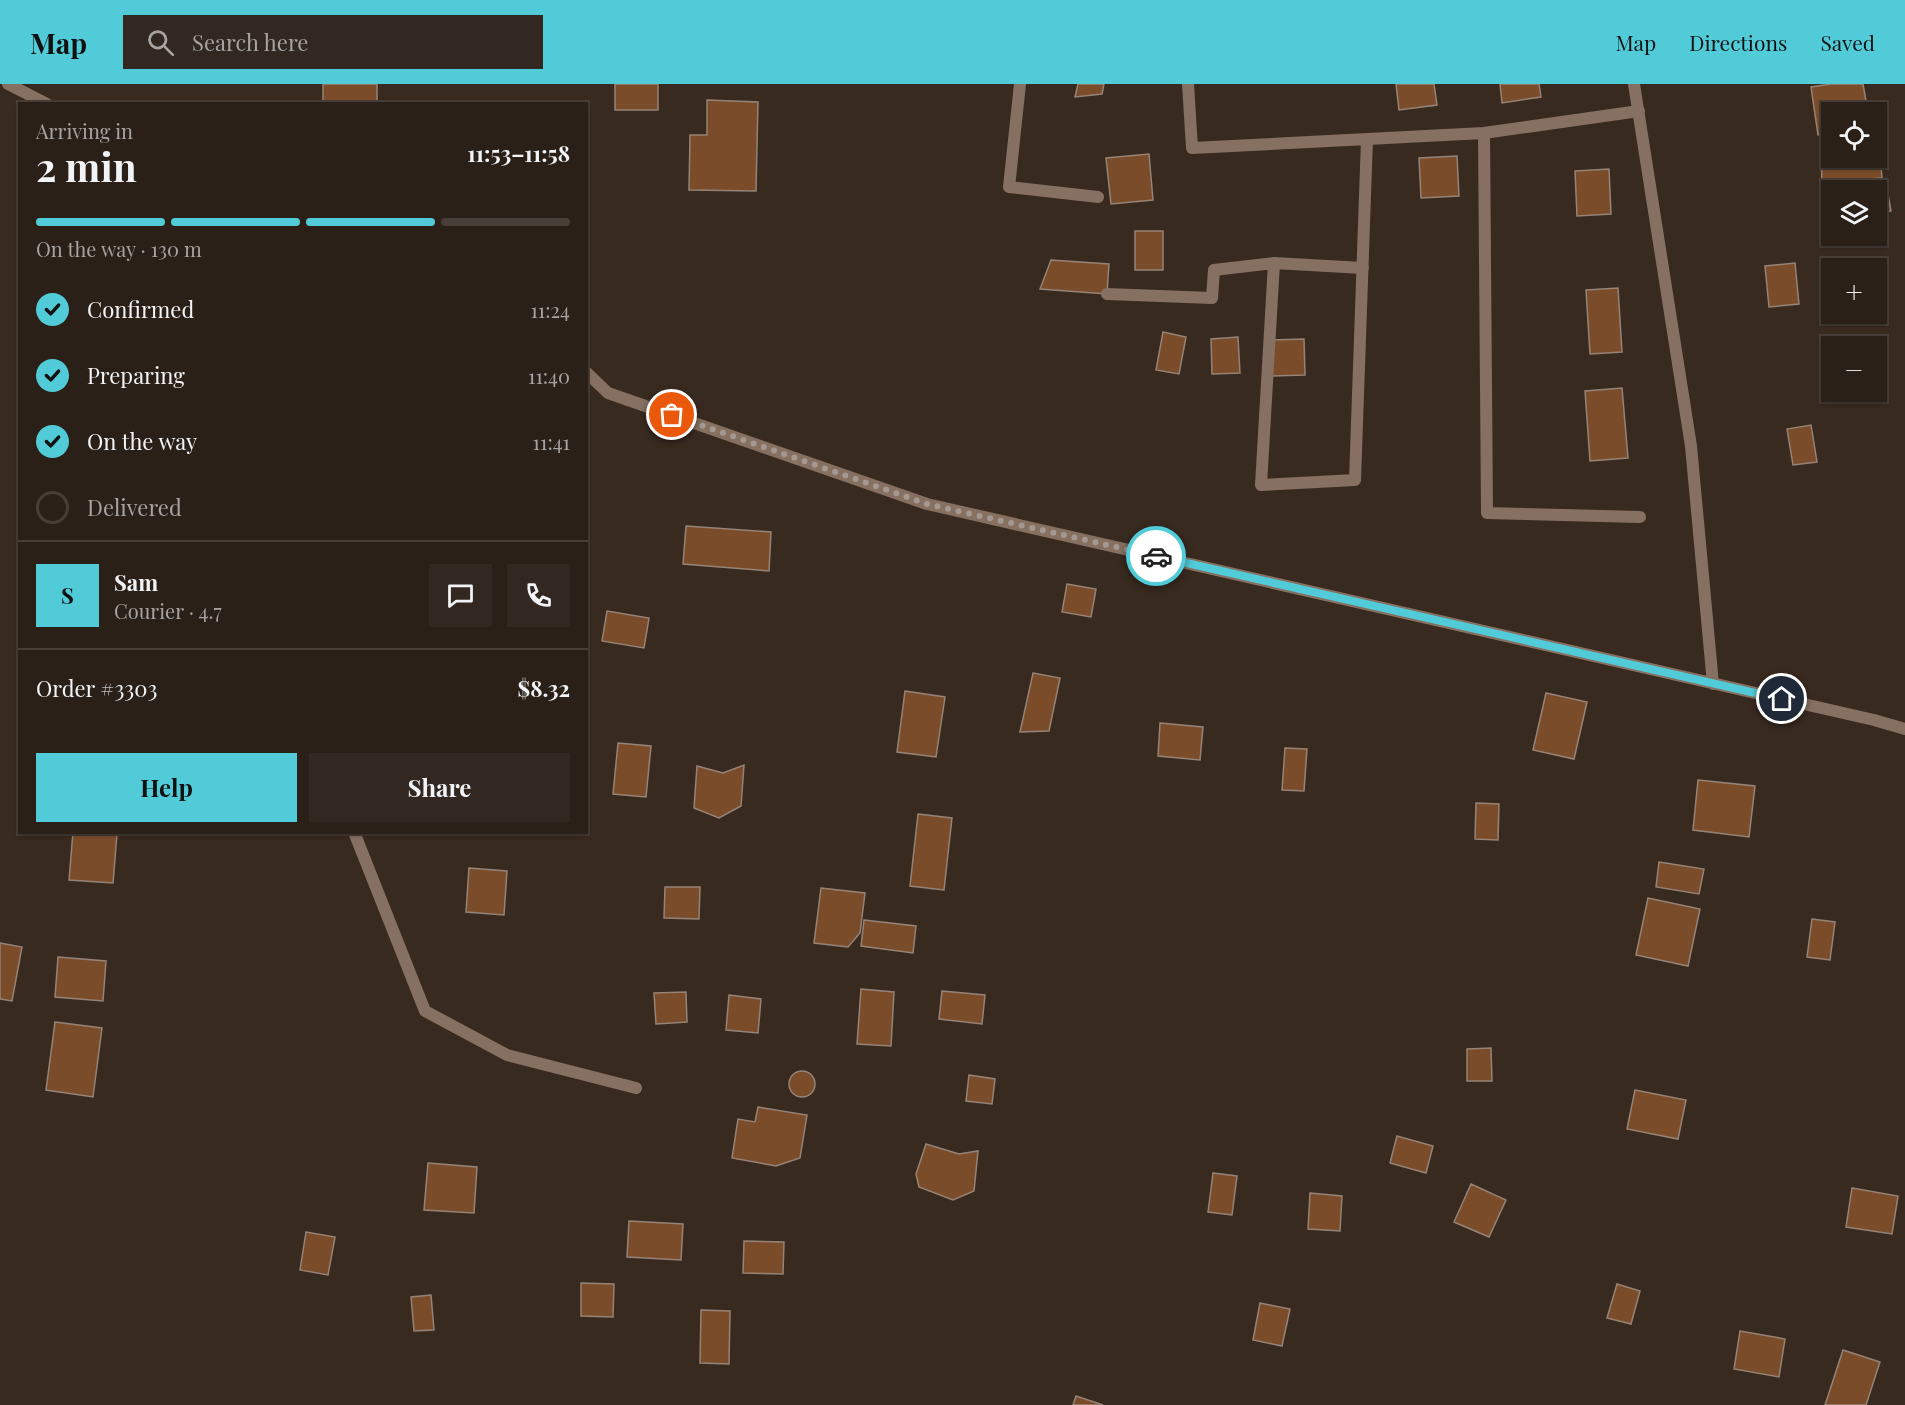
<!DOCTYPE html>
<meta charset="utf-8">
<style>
:root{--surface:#2b2018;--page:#332821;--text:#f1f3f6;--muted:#a6a3a2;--line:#473e37;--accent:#52cbd8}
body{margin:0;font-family:"Playfair Display",serif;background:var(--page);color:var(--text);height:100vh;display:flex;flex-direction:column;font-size:22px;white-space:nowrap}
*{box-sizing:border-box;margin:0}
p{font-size:20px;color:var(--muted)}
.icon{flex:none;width:33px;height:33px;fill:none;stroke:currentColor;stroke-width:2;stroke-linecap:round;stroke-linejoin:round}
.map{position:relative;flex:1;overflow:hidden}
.sheet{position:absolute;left:18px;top:18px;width:570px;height:732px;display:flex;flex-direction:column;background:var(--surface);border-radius:0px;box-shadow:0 2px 4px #0004,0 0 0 2px var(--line)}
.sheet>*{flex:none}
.tools{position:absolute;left:1821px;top:18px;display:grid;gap:12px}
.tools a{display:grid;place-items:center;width:66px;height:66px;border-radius:0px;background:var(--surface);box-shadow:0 2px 4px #0004,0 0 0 2px var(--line);font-size:30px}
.pin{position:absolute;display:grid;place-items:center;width:51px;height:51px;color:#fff;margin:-26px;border:3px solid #fff;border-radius:50%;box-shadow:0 2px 6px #0007}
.courier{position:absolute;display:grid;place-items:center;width:60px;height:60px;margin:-30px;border:4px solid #52cbd8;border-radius:50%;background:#fff;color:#222;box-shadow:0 2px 8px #0007}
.overview em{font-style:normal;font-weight:700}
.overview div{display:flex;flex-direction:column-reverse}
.overview{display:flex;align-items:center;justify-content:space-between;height:102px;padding:0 18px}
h1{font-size:39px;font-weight:700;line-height:45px}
.bar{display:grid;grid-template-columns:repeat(4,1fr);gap:9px 6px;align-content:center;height:72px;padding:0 18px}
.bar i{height:8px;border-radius:4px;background:var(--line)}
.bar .active{background:var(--accent)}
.bar p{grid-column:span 4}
.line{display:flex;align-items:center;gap:15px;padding:0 18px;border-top:2px solid var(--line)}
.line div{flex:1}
.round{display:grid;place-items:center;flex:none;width:63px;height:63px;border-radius:0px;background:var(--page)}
ol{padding:0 18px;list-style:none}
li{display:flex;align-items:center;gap:18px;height:66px}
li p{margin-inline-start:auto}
li .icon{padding:6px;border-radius:50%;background:var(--accent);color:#111;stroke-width:4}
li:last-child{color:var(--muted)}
li i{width:33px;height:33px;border:3px solid var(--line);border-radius:50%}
.primary-button{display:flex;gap:12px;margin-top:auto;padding:12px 18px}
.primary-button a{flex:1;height:69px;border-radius:0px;background:var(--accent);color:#111;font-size:24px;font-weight:700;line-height:69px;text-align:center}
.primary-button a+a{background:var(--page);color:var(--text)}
header{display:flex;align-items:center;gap:36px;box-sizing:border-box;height:84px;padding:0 30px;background:var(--accent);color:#111}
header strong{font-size:28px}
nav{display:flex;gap:33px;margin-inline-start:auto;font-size:21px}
.search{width:420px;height:54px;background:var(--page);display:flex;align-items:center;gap:15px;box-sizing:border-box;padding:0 21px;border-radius:0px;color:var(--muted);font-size:22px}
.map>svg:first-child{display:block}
.building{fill:#7b4c2a;stroke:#958377;stroke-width:1.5}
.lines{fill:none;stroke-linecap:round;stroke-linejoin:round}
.street{stroke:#867061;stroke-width:12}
.done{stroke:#a49891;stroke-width:6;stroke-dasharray:0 10.8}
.route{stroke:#52cbd8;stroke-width:8}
</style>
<header>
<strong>Map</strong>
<div class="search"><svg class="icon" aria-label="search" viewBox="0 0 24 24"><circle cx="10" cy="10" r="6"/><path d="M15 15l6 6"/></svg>Search here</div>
<nav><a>Map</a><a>Directions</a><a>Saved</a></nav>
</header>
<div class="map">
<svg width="1905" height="1321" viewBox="0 0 1905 1321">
<rect width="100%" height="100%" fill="#392a20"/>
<path class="building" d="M323,0H377V19L323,20Z
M615,0H658V26H615Z
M1078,0H1104L1102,10L1075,13Z
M1396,0H1434L1437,21L1399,26Z
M1500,0H1539L1541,13L1502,19Z
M1831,0H1863L1868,28H1832V49L1818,51L1811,3Z
M707,16L758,18L756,107L689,106L690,51H707Z
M1149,70L1153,116L1111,120L1106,74Z
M1876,70H1880L1882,94L1822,98L1821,74H1876Z
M1457,72L1459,112L1421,114L1419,74Z
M1609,85L1611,130L1577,132L1575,87Z
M1886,100L1891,127L1876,130V106H1844Z
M1832,108V137H1830L1826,109Z
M1135,147H1163V186H1135Z
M1051,176L1109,180L1107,210L1040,205Z
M1795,179L1799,220L1769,223L1765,182Z
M1618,204L1622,268L1590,270L1586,206Z
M1163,248L1186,253L1179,290L1156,286Z
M1238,253L1240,289L1212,290L1211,255Z
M1304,255L1305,291L1272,292L1271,256Z
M1622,304L1628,374L1590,377L1585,307Z
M1811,341L1817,378L1793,381L1787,345Z
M686,442L771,448L769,487L683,480Z
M1067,500L1096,505L1091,533L1062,528Z
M607,527L649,534L644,564L602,557Z
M1033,589L1060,594L1049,647L1020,648Z
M905,607L945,613L936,673L897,668Z
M1546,609L1587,618L1574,675L1533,666Z
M1160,639L1203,643L1200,676L1158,672Z
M618,659L651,662L646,713L613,710Z
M1285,664L1307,665L1304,707L1282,706Z
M744,681L741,722L719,734L694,724L697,682L723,689Z
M1698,696L1755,702L1749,753L1693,746Z
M1476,719L1499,720L1498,756L1475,755Z
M918,730L952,734L944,806L910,802Z
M73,748L117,750L113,799L69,796Z
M1659,778L1704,785L1699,810L1656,803Z
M469,784L507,787L504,831L466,828Z
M665,803H700L699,835L664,834Z
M821,804L865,809L860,849L848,863L814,859Z
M1648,814L1700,825L1688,882L1636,871Z
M1812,835L1835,838L1830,876L1807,873Z
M864,836L916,842L913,869L861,862Z
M0,859L22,863L12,917L0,915Z
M58,873L106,877L103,917L55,913Z
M861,905L894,908L891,962L857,960Z
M942,907L985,911L982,940L939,935Z
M686,908L687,938L656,940L654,909Z
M729,911L761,915L758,949L726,946Z
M55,938L102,944L93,1013L46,1006Z
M1491,964L1492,997H1467V965Z
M789 1000a13 13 0 1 1 26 0a13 13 0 1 1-26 0Z
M969,991L995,995L992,1020L966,1017Z
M1635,1006L1686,1016L1678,1055L1627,1045Z
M758,1023L807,1031L800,1074L776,1082L732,1074L738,1035L755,1038Z
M1397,1052L1433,1062L1426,1089L1390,1079Z
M926,1060L959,1070L978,1067L974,1107L953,1116L919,1103L916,1090Z
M428,1079L477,1083L474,1129L424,1126Z
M1213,1089L1237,1092L1232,1131L1208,1128Z
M1471,1100L1506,1116L1489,1153L1454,1138Z
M1852,1104L1898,1112L1892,1150L1846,1143Z
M1310,1109L1342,1112L1340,1147L1308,1145Z
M629,1137L683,1140L681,1176L627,1173Z
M306,1148L335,1153L328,1191L300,1186Z
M744,1157L784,1158L783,1190L743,1189Z
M581,1199L614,1200L613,1233L581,1232Z
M1617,1200L1640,1207L1631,1240L1607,1234Z
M431,1211L434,1246L414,1247L411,1213Z
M1260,1219L1290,1225L1282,1262L1253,1256Z
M701,1226L730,1227L729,1280L700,1279Z
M1740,1247L1785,1255L1779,1293L1734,1285Z
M1843,1266L1880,1278L1866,1321H1825Z
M1076,1312L1103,1321H1073Z"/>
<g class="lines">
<path class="street" d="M8,0L47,20
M1020,0L1009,103L1098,113
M1188,0L1192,64L1484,49
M1634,0L1691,362L1713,600
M1639,27L1484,49L1487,429L1640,433
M1363,184L1274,179L1261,401L1355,396L1367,55
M1107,210L1212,214L1214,186L1274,179
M586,288L608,309L927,420L1874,636L1905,645
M354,748L425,927L507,971L636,1004"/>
</g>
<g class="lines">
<path class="done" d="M672,331L927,420L1156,472"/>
<path class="route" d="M1156,472L1782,615"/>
</g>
</svg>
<div class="tools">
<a><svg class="icon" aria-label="locate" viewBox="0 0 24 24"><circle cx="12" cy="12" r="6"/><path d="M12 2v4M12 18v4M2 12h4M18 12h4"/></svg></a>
<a><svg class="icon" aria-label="layers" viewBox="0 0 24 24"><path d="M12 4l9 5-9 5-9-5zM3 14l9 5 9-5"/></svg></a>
<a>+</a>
<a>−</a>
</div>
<div class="pin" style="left:672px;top:331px;background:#ea580c"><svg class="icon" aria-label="bag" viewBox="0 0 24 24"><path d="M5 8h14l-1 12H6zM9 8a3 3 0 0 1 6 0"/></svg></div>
<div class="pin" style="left:1782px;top:615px;background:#1f2937"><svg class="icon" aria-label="home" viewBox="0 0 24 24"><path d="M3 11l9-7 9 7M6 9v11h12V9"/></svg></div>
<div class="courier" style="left:1156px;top:472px"><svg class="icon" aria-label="car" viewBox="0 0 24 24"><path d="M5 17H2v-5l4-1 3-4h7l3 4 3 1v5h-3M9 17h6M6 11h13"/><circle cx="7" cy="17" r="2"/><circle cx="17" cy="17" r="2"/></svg></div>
<section class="sheet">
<div class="overview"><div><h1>2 min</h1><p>Arriving in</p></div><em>11:53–11:58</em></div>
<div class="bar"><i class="active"></i><i class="active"></i><i class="active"></i><i></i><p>On the way · 130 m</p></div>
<ol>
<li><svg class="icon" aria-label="check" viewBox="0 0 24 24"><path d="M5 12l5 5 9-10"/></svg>Confirmed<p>11:24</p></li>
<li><svg class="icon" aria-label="check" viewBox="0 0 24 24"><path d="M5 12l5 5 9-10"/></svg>Preparing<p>11:40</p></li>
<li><svg class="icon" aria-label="check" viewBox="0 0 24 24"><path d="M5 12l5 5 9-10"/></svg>On the way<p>11:41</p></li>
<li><i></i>Delivered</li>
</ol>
<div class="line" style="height:108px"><b class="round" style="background:var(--accent);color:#111">S</b><div><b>Sam</b><p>Courier · 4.7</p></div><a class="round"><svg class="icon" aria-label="chat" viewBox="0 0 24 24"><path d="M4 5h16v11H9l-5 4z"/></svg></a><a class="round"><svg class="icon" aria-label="phone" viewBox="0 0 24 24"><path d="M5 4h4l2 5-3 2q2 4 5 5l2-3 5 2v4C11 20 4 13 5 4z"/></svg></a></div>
<div class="line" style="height:78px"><div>Order #3303</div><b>$8.32</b></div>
<div class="primary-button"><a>Help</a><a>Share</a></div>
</section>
</div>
